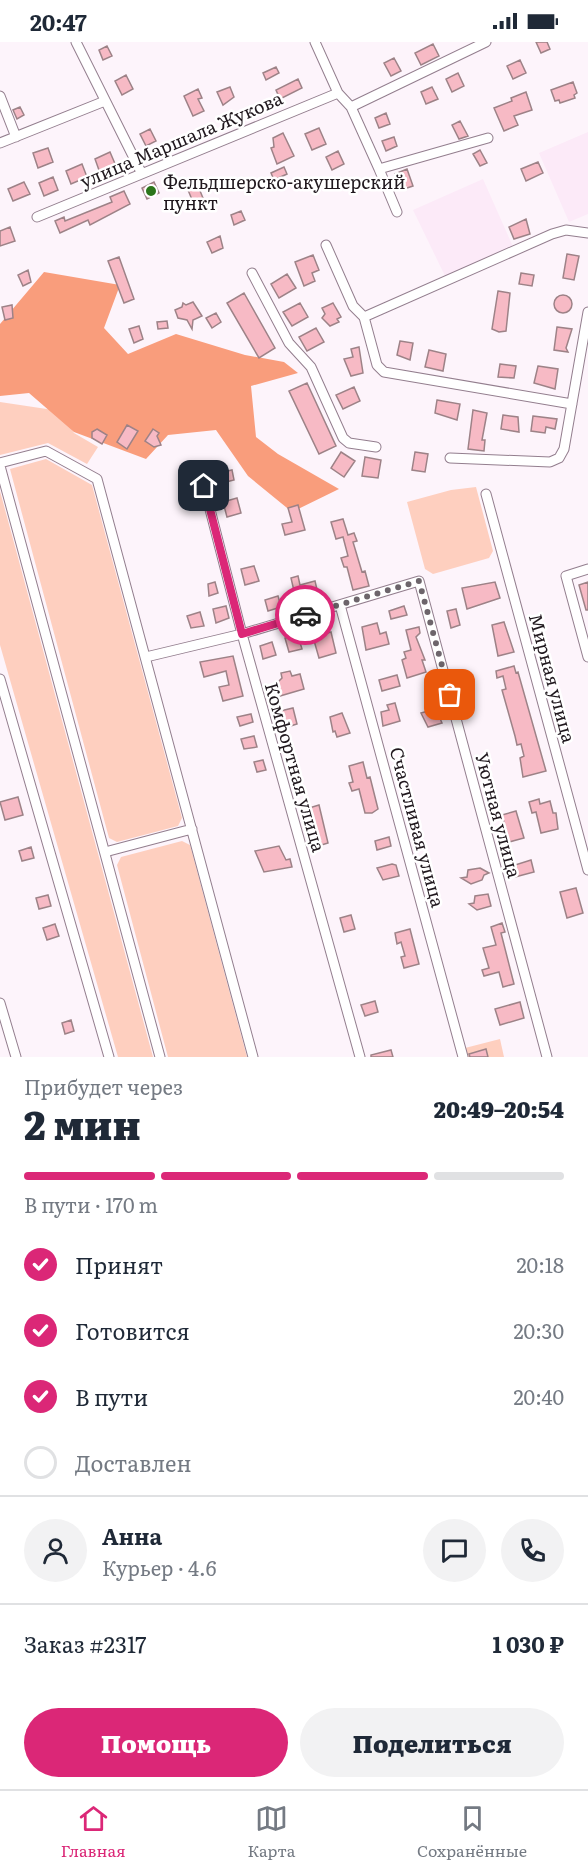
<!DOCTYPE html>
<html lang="ru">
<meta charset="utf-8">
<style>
:root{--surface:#fff;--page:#f2f2f3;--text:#1f2937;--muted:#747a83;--line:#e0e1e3;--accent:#db2777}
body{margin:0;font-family:Literata,serif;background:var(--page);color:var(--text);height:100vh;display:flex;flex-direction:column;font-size:22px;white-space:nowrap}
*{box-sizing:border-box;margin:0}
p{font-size:20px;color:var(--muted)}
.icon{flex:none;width:33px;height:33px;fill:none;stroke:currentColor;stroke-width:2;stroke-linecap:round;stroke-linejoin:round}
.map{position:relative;height:1015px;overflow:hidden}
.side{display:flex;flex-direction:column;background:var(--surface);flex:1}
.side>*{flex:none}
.pin{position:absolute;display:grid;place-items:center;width:51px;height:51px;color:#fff;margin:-26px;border-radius:12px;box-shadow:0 3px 9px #0006}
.courier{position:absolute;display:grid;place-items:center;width:60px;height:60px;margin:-30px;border:4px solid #db2777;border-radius:50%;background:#fff;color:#222;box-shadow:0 2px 8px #0007}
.overview em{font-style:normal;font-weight:800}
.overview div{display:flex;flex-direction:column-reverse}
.overview{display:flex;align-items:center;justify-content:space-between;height:102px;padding:0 24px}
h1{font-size:39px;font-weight:800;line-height:45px}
.bar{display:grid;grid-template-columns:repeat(4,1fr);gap:9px 6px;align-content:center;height:72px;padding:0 24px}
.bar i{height:8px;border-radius:4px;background:var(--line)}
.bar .on{background:var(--accent)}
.bar p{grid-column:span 4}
.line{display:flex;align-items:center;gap:15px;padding:0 24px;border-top:2px solid var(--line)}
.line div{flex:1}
.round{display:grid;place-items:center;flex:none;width:63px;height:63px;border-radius:32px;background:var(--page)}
ol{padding:0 24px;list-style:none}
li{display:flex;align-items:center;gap:18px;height:66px}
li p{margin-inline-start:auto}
li .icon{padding:6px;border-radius:50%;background:var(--accent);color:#fff;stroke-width:4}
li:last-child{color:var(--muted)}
li i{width:33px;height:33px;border:3px solid var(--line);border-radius:50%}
.primary-button{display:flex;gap:12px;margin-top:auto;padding:12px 24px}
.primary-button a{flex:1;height:69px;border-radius:36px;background:var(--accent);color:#fff;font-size:24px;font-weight:800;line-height:69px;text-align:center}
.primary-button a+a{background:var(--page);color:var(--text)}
.status{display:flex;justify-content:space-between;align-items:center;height:42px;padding:0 30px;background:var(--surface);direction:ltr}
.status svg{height:16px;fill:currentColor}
.dock{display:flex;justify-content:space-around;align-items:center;height:84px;border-top:2px solid var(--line);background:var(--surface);font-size:16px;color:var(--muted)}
.dock a{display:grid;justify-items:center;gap:3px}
.dock .on{color:var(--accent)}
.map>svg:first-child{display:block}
.built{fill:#fceaf8}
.green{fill:#fecfbf}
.forest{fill:#f99d7c}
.building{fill:#f7bac5;stroke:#9d8287;stroke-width:1.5}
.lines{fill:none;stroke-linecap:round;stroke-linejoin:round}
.minor-casing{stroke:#937e8e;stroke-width:11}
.minor{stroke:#fff;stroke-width:9}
.done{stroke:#6d656b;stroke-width:6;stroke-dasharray:0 10.8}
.route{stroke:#db2777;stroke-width:8}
.poi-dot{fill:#2b751a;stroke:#fff;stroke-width:2}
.labels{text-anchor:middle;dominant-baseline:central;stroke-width:5;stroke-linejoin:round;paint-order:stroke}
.street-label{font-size:18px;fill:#20181e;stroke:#fff}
.poi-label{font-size:18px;fill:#20181e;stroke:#fff;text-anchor:start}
</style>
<div class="status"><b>20:47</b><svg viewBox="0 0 49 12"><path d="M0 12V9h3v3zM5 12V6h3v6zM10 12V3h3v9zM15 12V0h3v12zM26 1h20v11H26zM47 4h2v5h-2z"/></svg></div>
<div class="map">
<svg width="588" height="1015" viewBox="0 0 588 1015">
<rect width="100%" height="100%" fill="#fdf4fb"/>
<path class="built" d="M588,90V172L569,180L539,111Z
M483,137L514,207L446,236L413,168Z"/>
<path class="green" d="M0,360L60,369L74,391L98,405L87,422L48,401L0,413Z
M46,417L92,443L182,776L178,784L117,800L109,796L10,427Z
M476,445L493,509L489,516L433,532L425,527L407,460L451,448Z
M0,449L153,1015H118L0,603Z
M182,799L190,803L247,1015H168L117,823L121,815Z
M500,997L504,1015H468L465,1006Z"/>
<path class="forest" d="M44,230L120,243L104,286L128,312L176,292L245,313L284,320L298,331L251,344L256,395L278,412L339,447L292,470L248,434L216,388L168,393L146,417L74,390L29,351L0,354V282Z"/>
<path class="building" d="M536,0H547L550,7L541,11Z
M433,2L439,14L421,23L415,11Z
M107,4L112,14L103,18L99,8Z
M394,16L401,29L391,34L384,21Z
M520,18L526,31L513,37L507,24Z
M276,25L279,31L266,38L263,31Z
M458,31L464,44L452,50L446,37Z
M126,33L133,47L122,53L115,39Z
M298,37L302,46L280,57L276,48Z
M573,40L577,51L574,53L575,56L560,61L559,58L555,59L551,48Z
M230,45L234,55L223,63L217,50Z
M432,45L438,57L426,62L421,50Z
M198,47L202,56L198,57L204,69L193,74L184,54Z
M526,50L532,68L514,74L518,83L504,89L494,66L512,59L511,56Z
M20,65L24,73L17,77L13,68Z
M386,71L390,82L379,86L375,76Z
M460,79L468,94L459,97L452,83Z
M319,86L326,102L312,108L305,92Z
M150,87L156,99L146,104L140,92Z
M283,91L294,114L277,122L271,106L274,105L273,96Z
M394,95L397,104L386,109L382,99Z
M48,106L53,120L38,126L33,111Z
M480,108L487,121L480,124L473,112Z
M338,109L344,122L332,128L326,115Z
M110,110L116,124L100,131L95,117Z
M538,120L543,131L526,139L521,127Z
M82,122L87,135L71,142L66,129Z
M284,125L287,132L274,138L271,131Z
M407,127L413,144L401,148L395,132Z
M53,135L58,148L44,154L39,141Z
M24,140L30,152L13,159L8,147Z
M154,140L159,151L147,157L142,146Z
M198,144L203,156L193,160L188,148Z
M124,149L130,162L90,183L88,178L60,191L55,179L64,175L65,179L112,160L110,155Z
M241,169L245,178L234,183L231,173Z
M526,177L530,192L514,197L509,185Z
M10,185L15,199L0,204V189Z
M220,194L223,206L212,211L207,200Z
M567,212L579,214L574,238L563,236Z
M313,213L319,228L312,231L315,239L304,244L295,220Z
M119,215L134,257L124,261L108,219Z
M28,228L31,240L23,244L18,233Z
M521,231L534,233L532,244L519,242Z
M287,232L296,246L279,256L271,242Z
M498,249L510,251L506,289L499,290L492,287Z
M244,251L275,306L259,316L227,261Z
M554 262a9 9 0 1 1 18 0a9 9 0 1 1-18 0Z
M193,260L202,274L193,278L192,287L187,278L178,276L175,268L182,265L183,261L186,263Z
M300,261L308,275L292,284L283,270Z
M333,261L341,275L337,277L339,280L330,284L322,276L325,272L322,266Z
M12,263L13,276L5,278L2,265Z
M216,271L221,280L212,286L206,276Z
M167,279L168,286L158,287L157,280Z
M139,284L143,297L134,301L129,287Z
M557,285L572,287L566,306L568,310L554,308Z
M316,286L324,300L307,309L299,295Z
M400,299L413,301L410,318L397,313Z
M359,305L363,331L351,334L344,317L353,315L351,307Z
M429,308L446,312L443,329L425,325Z
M500,322L516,324L514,336L498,335Z
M538,324L558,327L555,347L534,341Z
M307,341L336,404L319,412L289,349Z
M354,345L360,359L343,367L336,353Z
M437,358L460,362L457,378L435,371Z
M473,368L487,371L482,398H485L484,409L468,407Z
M503,373L518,375L519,390L501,387Z
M533,374L557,377L555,387L546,385L545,391L531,389Z
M127,383L138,389L127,407L117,400Z
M97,387L107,393L102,402L92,396V390Z
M153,387L159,391L157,394L161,403L154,405L145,399Z
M341,410L355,419L344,435L331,426Z
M415,410L428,412L425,430L412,428Z
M365,415L381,418L378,436L362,434Z
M232,428L234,438L218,442L215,432Z
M237,456L241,471L227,475L223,460Z
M298,463L305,488L285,493L282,482L292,480L288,466Z
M343,477L348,493L354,491L357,499L353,500L362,530L365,529L369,544L353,548L347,525H344L341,516L348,514L343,495L336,497L331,480Z
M254,524L259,539L245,543L241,527Z
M298,534L300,543L315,539L318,552L304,555L305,560L297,562L291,536Z
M215,540L218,551L209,554L208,542Z
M495,540L500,556L467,567L462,546Z
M588,540V568H586L579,543Z
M278,554L281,565L268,569L265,558Z
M226,564L229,576L216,581L213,567Z
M404,564L407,573L391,577L389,569Z
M456,567L460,583L451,586L447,569Z
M200,570L204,584L191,586L187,574Z
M504,580L514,610L498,614L492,583Z
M377,581L380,592L386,590L389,602L366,608L362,585Z
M419,585L420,591L416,595L425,618H422L426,630L407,636L402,618L406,616L404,610L411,608L406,588Z
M331,590L336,611L319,616L313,595Z
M298,594L302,607L289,610L285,596Z
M272,600L276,613L263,617L260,604Z
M233,614L243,654L223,659L219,645L229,643L226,629L204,635L200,620Z
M514,624L516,631L518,630L546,729L523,735L520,716L524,714L521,702L517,703L515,694L502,648L506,647L503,634L497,636L496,629Z
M290,629L292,634L300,632L304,647L280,654L277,641L282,636L281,631Z
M397,633L400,644L382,649L379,638Z
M395,661L400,679L383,684L381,670L389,668L387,663Z
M293,666L297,682L284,686L280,669Z
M436,667L442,681L428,685L421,671Z
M342,671L350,691L337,695L335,689L333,690L330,675Z
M251,672L253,680L240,684L237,675Z
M254,694L257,705L244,707L241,697Z
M263,718L266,728L257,730L254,720Z
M363,720L367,736L370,735L378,767L372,771H365L359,747L352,749L349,741L353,740L349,724Z
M18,755L23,773L5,778L0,760Z
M539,757L540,762L550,759L553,771H556L558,787L541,791L536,770L532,771L529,760Z
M319,763L328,801L318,804L309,766Z
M516,769L524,796L509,800L502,773Z
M389,795L391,804L377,808L375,799Z
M279,804L286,818L290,817L292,825L264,830L255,809Z
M31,805L34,816L22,819L19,809Z
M531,818L534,830L515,835V823Z
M392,822L396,823L399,834L383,838L377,826Z
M480,826L489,831L484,833L482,838L471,842L461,836L467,835L468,828Z
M576,846L583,871L567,876L560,850Z
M488,852L491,864L477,868L469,862L474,861L475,854Z
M48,853L51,864L39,867L36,856Z
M351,873L355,887L344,890L340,876Z
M502,881L505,890L501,891L514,942L503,945L499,930L484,934L482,928L489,926L483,906L496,903L491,885Z
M55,882L59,894L47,898L43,886Z
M410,887L419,922L404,926L401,915L405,914L401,900L397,902L395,891Z
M375,959L378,970L365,974L361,963Z
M520,960L524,976L500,983L495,967Z
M71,978L74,989L65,992L62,981Z
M486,1007L488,1015H470L469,1012Z
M391,1008L393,1015H371V1013Z"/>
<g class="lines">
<defs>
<path id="minor" d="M76,0L141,130
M315,0L338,51L351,65L379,127L488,96
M0,54L16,95
M351,65L486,0
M0,101L105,59
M379,127L397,170
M37,175L338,51
M326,203L353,264L364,275L552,192L566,188L588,191
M252,231L289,301L311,325L343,396L349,401L376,405
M364,275L377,323L384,330L572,362
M450,416L550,420L559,416L564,407L588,270
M0,421L46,409L97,437L253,1015
M0,424L160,1015
M204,444L242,592L360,1015
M486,452L588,828
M588,527L566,534L588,615
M340,563L463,1015
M146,615L242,592L419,539L547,1015
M0,637L109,1015
M105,810L192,787
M0,961L16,1015"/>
</defs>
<use href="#minor" class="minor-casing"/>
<use href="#minor" class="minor"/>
</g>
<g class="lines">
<path class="done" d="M305,573L419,539L450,653"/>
<path class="route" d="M204,444L242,592L305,573"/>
</g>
<circle class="poi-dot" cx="151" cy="149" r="6"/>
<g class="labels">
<g class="street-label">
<text transform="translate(181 97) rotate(-23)">улица Маршала Жукова</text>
<text transform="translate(553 636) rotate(75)">Мирная улица</text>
<text transform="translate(296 725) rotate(74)">Комфортная улица</text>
<text transform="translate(499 773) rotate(75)">Уютная улица</text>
<text transform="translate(418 785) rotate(75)">Счастливая улица</text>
</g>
<g class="poi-label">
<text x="163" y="139">Фельдшерско-акушерский<tspan x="163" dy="21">пункт</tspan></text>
</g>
</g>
</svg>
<div class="pin" style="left:450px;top:653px;background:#ea580c"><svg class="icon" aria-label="bag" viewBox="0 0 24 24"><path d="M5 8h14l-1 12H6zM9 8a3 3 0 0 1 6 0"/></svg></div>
<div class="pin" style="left:204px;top:444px;background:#1f2937"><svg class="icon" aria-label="home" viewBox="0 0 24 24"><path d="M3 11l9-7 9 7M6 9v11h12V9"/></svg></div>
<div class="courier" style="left:305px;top:573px"><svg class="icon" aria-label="car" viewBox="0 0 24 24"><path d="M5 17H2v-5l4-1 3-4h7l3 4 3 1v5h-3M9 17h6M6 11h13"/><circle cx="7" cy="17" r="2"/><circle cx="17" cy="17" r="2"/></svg></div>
</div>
<section class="side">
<div class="overview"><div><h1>2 мин</h1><p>Прибудет через</p></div><em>20:49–20:54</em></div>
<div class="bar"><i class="on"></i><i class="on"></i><i class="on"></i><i></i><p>В пути · 170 m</p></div>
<ol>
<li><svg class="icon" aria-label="check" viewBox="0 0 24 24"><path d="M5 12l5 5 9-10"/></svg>Принят<p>20:18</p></li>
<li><svg class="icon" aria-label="check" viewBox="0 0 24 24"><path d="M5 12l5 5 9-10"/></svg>Готовится<p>20:30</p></li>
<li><svg class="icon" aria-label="check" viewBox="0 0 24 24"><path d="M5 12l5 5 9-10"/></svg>В пути<p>20:40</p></li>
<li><i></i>Доставлен</li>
</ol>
<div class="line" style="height:108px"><a class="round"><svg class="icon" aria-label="person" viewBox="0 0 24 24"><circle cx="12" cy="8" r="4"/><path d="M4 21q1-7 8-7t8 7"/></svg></a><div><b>Анна</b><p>Курьер · 4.6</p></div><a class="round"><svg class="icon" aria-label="chat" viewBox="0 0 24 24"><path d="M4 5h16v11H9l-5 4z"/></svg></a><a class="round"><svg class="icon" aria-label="phone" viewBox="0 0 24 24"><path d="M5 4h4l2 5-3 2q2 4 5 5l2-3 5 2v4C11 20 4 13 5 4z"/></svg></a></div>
<div class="line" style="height:78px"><div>Заказ #2317</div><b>1 030 ₽</b></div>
<div class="primary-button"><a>Помощь</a><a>Поделиться</a></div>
</section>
<nav class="dock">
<a class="on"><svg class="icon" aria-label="home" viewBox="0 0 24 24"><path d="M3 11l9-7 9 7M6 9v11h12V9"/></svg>Главная</a>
<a><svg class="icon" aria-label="map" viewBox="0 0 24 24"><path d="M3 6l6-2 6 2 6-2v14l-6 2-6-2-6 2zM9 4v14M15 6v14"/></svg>Карта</a>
<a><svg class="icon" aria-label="saved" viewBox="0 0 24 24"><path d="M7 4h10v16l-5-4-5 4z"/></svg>Сохранённые</a>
</nav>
